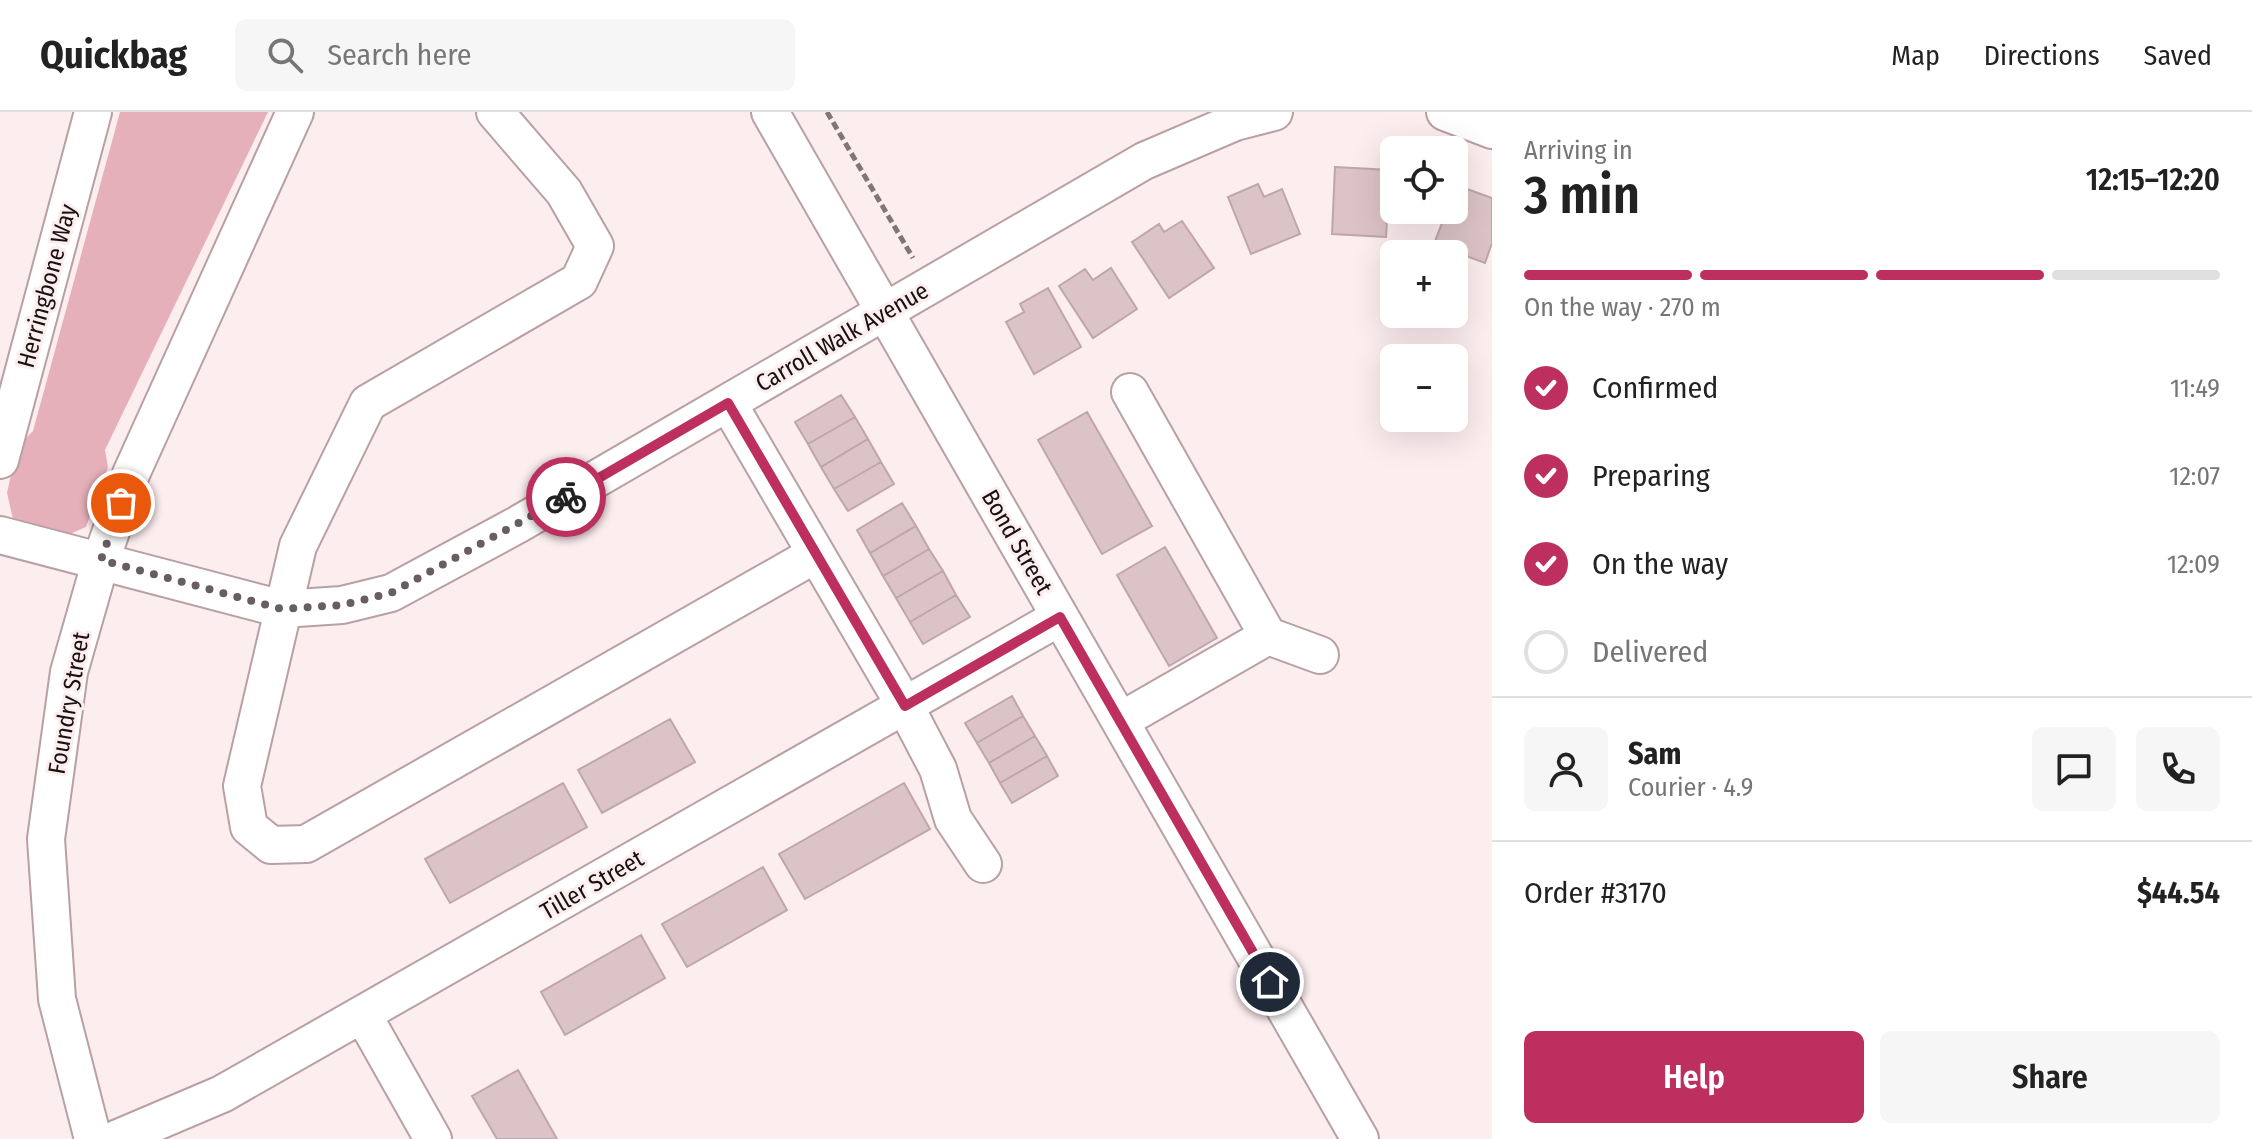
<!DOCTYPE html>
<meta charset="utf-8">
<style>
:root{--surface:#fff;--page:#f6f6f6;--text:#222;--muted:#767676;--line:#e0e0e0;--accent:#bd2f5e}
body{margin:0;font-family:"Fira Sans Condensed",sans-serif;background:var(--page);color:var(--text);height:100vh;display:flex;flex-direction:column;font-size:30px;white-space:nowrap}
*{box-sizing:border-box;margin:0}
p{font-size:26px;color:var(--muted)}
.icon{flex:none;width:44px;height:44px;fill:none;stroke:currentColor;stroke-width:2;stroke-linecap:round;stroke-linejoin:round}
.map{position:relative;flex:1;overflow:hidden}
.side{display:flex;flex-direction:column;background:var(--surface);width:760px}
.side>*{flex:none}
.tools{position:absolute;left:1380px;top:24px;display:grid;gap:16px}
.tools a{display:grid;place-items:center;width:88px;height:88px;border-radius:12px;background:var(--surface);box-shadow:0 8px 32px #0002;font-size:40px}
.pin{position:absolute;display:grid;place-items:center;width:68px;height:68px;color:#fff;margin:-34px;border:4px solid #fff;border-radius:50%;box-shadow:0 2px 8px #0007}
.courier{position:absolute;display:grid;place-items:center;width:80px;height:80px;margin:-40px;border:6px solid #bd2f5e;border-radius:50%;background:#fff;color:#222;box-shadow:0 2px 10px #0007}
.headline em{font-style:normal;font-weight:600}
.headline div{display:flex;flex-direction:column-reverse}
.headline{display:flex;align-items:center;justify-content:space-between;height:136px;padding:0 32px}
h1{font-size:52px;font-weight:600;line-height:60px}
.bar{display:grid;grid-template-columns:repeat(4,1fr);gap:12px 8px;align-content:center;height:96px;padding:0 32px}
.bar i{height:10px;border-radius:6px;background:var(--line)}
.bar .active{background:var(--accent)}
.bar p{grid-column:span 4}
.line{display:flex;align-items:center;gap:20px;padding:0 32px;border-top:2px solid var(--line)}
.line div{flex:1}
.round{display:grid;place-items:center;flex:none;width:84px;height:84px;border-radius:12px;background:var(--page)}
ol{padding:0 32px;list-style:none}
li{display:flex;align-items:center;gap:24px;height:88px}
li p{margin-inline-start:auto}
li .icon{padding:8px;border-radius:50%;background:var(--accent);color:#fff;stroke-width:4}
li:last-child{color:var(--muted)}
li i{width:44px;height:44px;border:4px solid var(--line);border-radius:50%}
.cta{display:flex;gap:16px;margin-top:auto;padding:16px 32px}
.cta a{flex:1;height:92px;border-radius:12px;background:var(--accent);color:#fff;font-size:32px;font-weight:600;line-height:92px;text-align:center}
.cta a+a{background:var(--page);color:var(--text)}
header{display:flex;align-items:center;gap:48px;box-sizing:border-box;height:112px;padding:0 40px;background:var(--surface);border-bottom:2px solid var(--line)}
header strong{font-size:38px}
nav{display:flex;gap:44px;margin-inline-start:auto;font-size:28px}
.search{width:560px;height:72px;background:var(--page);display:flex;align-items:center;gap:20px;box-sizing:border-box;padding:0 28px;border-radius:12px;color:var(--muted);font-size:30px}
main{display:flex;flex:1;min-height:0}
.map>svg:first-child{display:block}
.green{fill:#e6b0ba}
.building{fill:#dcc3c7;stroke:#bea6aa;stroke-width:2}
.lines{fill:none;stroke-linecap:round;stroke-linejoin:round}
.minor-casing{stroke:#b8a0a4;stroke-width:40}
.path{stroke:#817677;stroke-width:5;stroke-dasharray:8 4;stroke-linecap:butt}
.minor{stroke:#fff;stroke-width:36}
.done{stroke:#685d5f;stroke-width:8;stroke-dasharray:0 14.4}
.route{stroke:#bd2f5e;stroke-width:10}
.labels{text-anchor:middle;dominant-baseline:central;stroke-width:6;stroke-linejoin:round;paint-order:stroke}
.street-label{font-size:24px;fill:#181011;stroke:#fcedef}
</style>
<header>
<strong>Quickbag</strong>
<div class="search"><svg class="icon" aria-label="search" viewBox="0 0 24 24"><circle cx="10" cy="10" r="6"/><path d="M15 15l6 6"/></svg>Search here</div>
<nav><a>Map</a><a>Directions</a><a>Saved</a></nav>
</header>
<main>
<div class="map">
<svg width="1492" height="1027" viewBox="0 0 1492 1027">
<rect width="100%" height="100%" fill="#fcedef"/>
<path class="green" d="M120,0H268L105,338L108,355L86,415L70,422L13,407L7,381L17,335L33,319Z"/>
<path class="building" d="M1335,55L1390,58L1386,125L1332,122Z
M1258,72L1264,85L1282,77L1300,122L1251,142L1228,85Z
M1456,73L1492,86V131L1485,151L1434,132L1447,98H1454Z
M1182,109L1214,156L1169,186L1132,130L1159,112L1164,120Z
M1111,156L1137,197L1093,226L1059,174L1085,157L1093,168Z
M1048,176L1081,235L1034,262L1006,210L1024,200L1020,192Z
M841,283L855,305L808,332L795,310Z
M1087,300L1152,414L1102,442L1038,328Z
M855,305L868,327L821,355L808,332Z
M868,327L881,350L834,377L821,355Z
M881,350L894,372L848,399L834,377Z
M902,391L916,414L870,441L857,418Z
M916,414L929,437L883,464L870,441Z
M1165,435L1217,526L1169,554L1117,463Z
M929,437L943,459L896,486L883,464Z
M943,459L956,483L910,510L896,486Z
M956,483L970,505L923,532L910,510Z
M1012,584L1023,604L977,631L965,611Z
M1023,604L1035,624L989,651L977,631Z
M670,607L695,650L602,701L578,658Z
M1035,624L1047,644L1000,671L989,651Z
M1047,644L1058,664L1012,691L1000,671Z
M563,671L587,715L450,791L425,747Z
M904,671L930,717L805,787L779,742Z
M763,755L787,798L687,855L662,812Z
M641,823L665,866L565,923L541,880Z
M518,958L557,1027H497L472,984Z"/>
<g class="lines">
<defs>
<path id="minor" d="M495,0L564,80L595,134L579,169L368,291L298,434L242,674L249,715L271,733L306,732L816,442
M770,0L1360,1027
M1445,0L1492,18
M728,291L905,594L938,657L953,707L983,752
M0,348L93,0
M0,423L282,497L342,493L391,481L517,413L1144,49L1235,10L1274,0
M1268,524L1320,543
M1120,609L1268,524L1130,280
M363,903L433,1027
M93,1027L57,887L46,727L69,560L101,448L131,362L295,0
M116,1027L222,982L1060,505"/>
</defs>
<use href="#minor" class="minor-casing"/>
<path class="path" d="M827,0L913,146"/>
<use href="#minor" class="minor"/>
</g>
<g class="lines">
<path class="done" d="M121,391L101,448L282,497L342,493L391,481L566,385"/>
<path class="route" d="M566,385L728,291L905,594L1060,505L1270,870"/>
</g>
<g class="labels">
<g class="street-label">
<text transform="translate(47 174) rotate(-75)">Herringbone Way</text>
<text transform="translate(842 225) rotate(-30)">Carroll Walk Avenue</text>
<text transform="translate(1017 430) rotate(60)">Bond Street</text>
<text transform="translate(69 591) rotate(-80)">Foundry Street</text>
<text transform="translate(592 773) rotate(-30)">Tiller Street</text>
</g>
</g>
</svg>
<div class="tools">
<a><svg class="icon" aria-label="locate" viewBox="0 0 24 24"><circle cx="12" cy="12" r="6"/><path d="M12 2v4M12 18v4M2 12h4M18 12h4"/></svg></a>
<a>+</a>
<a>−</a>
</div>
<div class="pin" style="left:121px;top:391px;background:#ea580c"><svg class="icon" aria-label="bag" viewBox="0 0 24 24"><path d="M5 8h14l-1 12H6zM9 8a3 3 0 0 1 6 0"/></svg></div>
<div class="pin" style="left:1270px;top:870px;background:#1f2937"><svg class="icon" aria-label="home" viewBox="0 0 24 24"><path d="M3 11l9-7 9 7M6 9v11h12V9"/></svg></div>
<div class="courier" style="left:566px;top:385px"><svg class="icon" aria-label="bike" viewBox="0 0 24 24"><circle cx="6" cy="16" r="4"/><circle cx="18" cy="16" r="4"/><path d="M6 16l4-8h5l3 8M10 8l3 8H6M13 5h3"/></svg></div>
</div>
<section class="side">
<div class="headline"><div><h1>3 min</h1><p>Arriving in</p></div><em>12:15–12:20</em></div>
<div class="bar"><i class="active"></i><i class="active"></i><i class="active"></i><i></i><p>On the way · 270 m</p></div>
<ol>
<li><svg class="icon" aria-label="check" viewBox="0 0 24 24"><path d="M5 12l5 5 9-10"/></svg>Confirmed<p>11:49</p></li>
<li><svg class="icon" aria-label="check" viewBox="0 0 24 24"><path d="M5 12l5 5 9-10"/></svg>Preparing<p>12:07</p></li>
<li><svg class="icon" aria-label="check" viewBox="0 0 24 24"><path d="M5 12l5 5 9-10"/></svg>On the way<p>12:09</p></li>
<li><i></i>Delivered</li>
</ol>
<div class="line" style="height:144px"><a class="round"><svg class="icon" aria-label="person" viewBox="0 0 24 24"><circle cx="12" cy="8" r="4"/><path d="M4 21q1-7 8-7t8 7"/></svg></a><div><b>Sam</b><p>Courier · 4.9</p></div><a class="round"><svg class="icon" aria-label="chat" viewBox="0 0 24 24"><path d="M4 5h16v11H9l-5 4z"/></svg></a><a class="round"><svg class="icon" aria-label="phone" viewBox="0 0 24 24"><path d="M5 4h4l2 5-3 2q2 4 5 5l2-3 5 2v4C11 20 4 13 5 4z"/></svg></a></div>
<div class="line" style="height:104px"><div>Order #3170</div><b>$44.54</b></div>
<div class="cta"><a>Help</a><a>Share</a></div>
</section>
</main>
